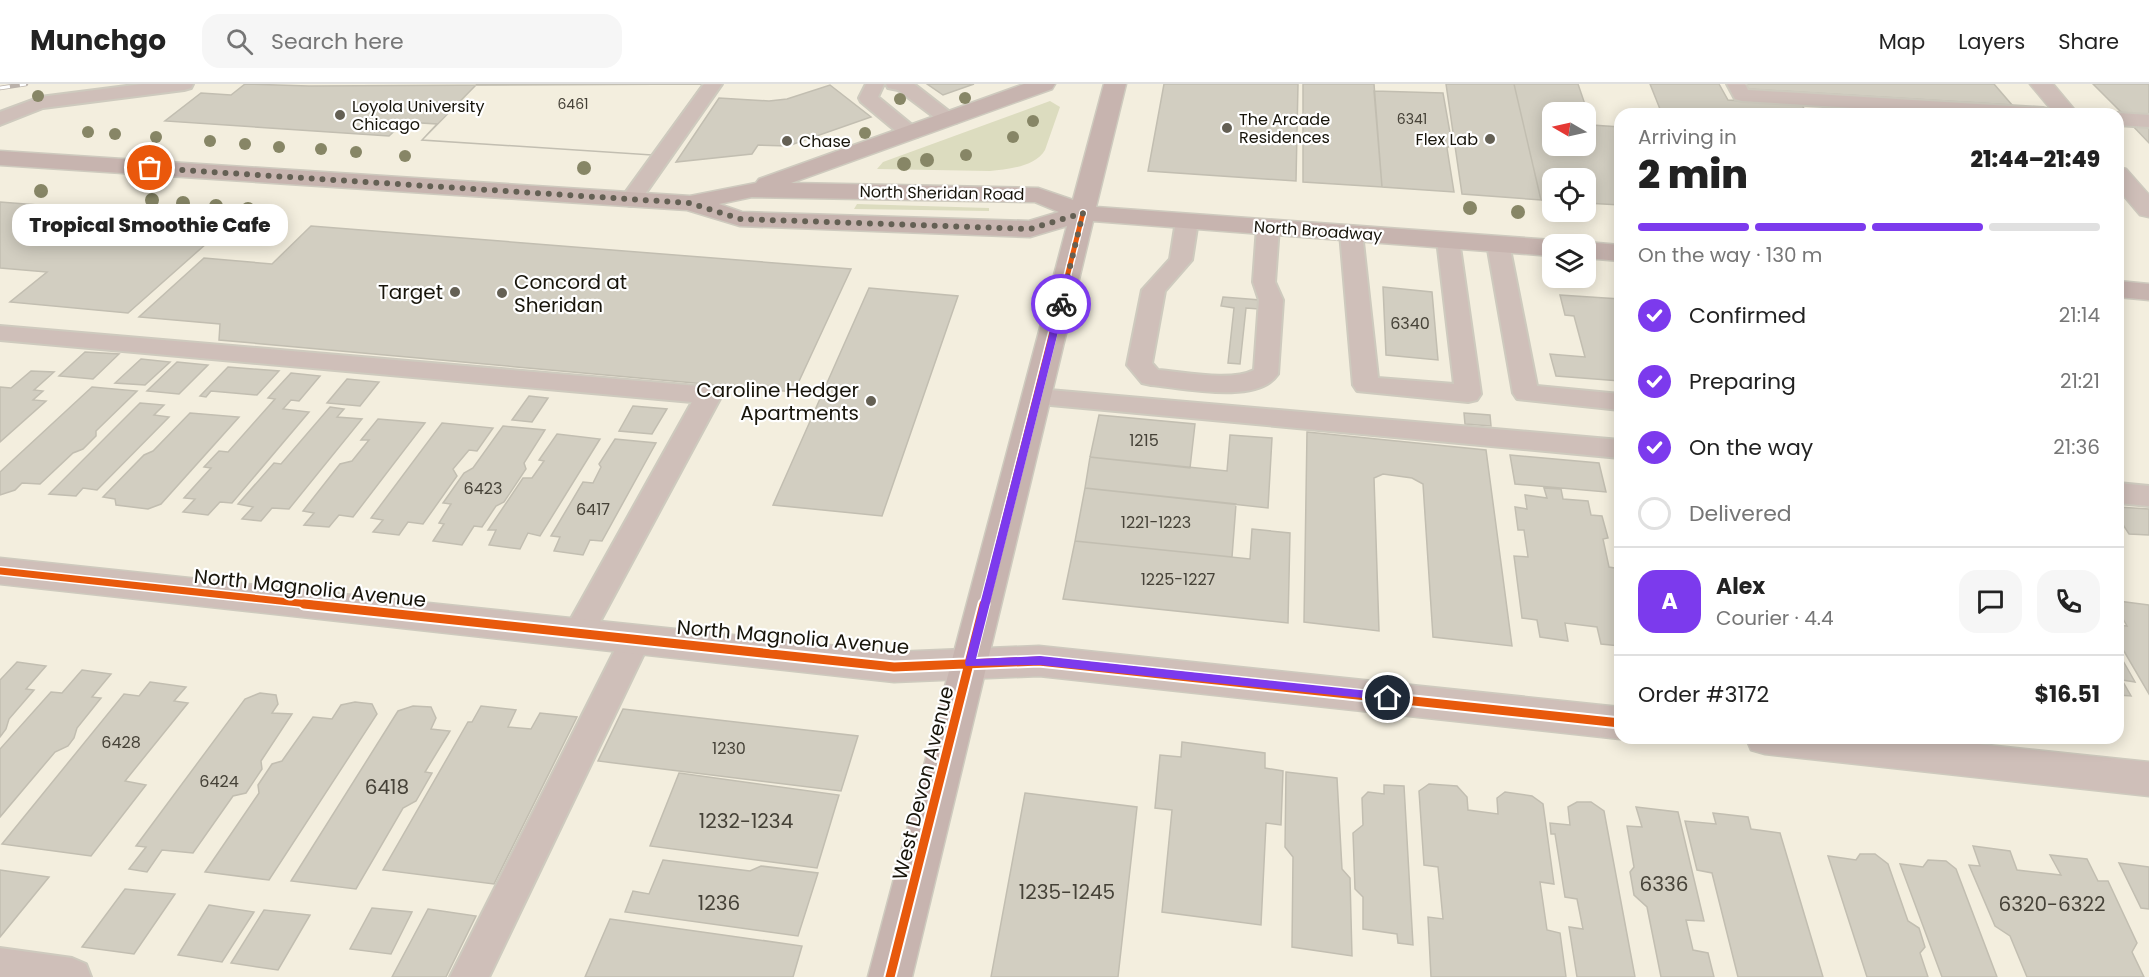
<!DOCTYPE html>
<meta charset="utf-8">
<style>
:root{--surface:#fff;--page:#f6f6f6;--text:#222;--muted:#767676;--line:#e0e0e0;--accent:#7c3aed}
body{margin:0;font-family:Poppins,sans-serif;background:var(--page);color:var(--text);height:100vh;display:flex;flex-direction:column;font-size:22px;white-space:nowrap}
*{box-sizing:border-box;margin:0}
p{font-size:20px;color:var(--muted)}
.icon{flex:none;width:33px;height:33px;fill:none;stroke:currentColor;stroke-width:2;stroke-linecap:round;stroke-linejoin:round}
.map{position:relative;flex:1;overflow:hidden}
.drawer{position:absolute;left:1614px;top:24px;width:510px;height:636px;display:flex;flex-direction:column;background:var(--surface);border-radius:18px;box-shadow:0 3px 15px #0003}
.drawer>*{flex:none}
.needle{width:39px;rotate:279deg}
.tools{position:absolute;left:1542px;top:18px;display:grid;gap:12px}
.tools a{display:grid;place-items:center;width:54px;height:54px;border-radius:12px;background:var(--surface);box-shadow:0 3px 15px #0003;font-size:30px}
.pin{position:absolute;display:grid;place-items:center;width:51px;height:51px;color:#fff;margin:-26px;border:3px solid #fff;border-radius:50%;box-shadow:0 2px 6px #0007}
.courier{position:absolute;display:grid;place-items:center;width:60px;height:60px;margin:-30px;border:4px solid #7c3aed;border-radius:50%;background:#fff;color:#222;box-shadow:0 2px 8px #0007}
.bubble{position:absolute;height:42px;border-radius:18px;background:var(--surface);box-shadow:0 3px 15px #0003;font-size:20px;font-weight:800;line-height:42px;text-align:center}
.headline em{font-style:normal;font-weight:800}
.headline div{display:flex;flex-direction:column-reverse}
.headline{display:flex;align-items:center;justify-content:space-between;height:102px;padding:0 24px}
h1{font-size:39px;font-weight:800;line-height:45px}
.bar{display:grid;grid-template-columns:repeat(4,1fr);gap:9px 6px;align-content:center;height:72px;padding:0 24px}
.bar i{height:8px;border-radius:4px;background:var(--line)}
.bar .selected{background:var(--accent)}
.bar p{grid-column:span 4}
.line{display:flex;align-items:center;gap:15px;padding:0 24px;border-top:2px solid var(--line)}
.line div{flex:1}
.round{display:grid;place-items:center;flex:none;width:63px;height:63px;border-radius:18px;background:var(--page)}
ol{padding:0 24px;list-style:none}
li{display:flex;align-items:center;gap:18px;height:66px}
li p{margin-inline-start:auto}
li .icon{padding:6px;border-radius:50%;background:var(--accent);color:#fff;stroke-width:4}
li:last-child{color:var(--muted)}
li i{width:33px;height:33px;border:3px solid var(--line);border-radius:50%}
header{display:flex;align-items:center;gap:36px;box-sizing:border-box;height:84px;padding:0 30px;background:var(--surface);border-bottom:2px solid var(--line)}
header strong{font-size:28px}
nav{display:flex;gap:33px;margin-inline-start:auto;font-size:21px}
.search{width:420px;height:54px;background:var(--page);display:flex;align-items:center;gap:15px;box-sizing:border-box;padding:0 21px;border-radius:18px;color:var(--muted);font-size:22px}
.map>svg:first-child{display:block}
.green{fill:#dcdcbf}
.building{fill:#d2cec1;stroke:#c2beb1;stroke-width:1.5;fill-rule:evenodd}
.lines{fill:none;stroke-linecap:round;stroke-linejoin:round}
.lane-casing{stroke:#cecabe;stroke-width:4}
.street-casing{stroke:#cecabe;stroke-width:3}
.secondary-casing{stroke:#cecabe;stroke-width:3}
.lane{fill:#cfbfb9;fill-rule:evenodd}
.street{fill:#cfbfb9;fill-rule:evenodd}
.secondary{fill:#c7b4af;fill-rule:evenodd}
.rail-casing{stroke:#bbb2aa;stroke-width:4.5}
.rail{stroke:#fff;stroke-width:3;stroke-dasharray:10;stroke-linecap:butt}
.cycleway-far2-casing{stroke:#fff;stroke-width:8}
.cycleway-far1-casing{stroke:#fff;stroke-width:10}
.cycleway-casing{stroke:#fff;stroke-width:13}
.cycleway-far2{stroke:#e8590c;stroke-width:5}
.cycleway-far1{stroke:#e8590c;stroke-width:7}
.cycleway{stroke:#e8590c;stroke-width:9}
.tree{fill:#878666}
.route{fill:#7c3aed}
.done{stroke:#646054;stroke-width:6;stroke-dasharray:0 10.8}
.poi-dot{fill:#646054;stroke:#fff;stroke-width:2}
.labels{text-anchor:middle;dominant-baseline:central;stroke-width:4.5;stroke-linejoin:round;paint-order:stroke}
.far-number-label{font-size:14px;fill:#464238}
.far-poi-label{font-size:16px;fill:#17140a;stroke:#fff;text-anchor:start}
.far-street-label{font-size:16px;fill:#17140a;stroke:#fff}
.number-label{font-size:16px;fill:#464238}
.poi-label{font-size:20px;fill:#17140a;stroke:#fff;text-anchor:end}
.street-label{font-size:20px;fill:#17140a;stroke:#fff}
.near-number-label{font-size:20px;fill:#464238}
</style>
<header>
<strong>Munchgo</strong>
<div class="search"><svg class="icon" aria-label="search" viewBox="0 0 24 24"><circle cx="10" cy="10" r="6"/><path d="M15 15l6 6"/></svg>Search here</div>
<nav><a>Map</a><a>Layers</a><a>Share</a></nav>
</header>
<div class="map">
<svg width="2149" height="893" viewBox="0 0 2149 893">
<rect width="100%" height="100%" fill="#f3eede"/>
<path class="green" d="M1050,17L1060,23L1045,66C1035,83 1008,85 990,87L877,85L883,78Z
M857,120L989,124V127L854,125Z"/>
<path class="building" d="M245,0L309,2L703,0L652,71L422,56L437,40L404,38L389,52L165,37L201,9L231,11Z
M477,0H703L652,71L422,56Z
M927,0H974L943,11Z
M1164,0H1298L1296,97L1148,87Z
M1303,0H1374L1382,103L1303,98Z
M1446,0H1514L1541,116L1462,110Z
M1514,0H1578L1592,41L1620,43V121L1586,119V94H1552V117L1541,116ZM1552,28H1586V62H1552Z
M1650,0H1719L1728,16L1802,21L1807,30H1662Z
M1745,0H1994L2012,21L1748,5Z
M2093,0H2149V32L2123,30Z
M830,1L871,33L788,62L758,61L752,70L676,78L719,14L769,17L787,15Z
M1374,7L1443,9L1452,60L1447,64L1454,108L1382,103Z
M2132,41L2149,42V59Z
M0,118L233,136L128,229L10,218L47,188L0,184Z
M311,142L851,185L794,308L219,256L220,240L139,233L204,174L272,180Z
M1383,203L1432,208L1438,276L1386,271Z
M869,204L958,212L882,432L773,421Z
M1560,211L1620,215V297L1556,292L1550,270L1585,273L1574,232L1565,231Z
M1223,213L1260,216L1259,225L1246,224L1240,280L1228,279L1234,224L1221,222Z
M85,268L119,270L93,295L59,292Z
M141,275L170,278L145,301L115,299Z
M177,278L208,281L179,310L147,307Z
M228,283L279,287L257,311L211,307L206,313L200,312Z
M31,287L54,288L34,306L43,307L33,316L46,317L0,358V303L11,304Z
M291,289L320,292L299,317L291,316L283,325L309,328L232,419L220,418L208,431L183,428L195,415L184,414L211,384L204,383L219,367L228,368L275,315L268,314Z
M347,295L379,298L360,322L327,319Z
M92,303L137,307L96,347V352L83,365L73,369L40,400L22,399L15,406L0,411V388Z
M529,312L548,314L532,338L512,336Z
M140,319L164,321L154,331L169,333L97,406L83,404L76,412L49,410Z
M633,322L667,325L652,350L619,347Z
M330,323L344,325L337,333L362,335L289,425L272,424L261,437L242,435L253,423L238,420L274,379L281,380Z
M190,329L239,333L161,420L148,425L116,421L115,415L103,413L144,371L153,367Z
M1464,329L1490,331L1491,342L1465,340Z
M1099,331L1195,340L1190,384L1090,373Z
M378,335L425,339L353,433L339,431L329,443L304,441L314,429L303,427L340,380L352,377L369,356H361Z
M442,339L493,344L477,367L469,366L453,385L457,392L423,440L408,438L399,451L373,448L383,436L371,434Z
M503,342L545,346L524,379L526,385L504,418L496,422L482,443L474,442L462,461L433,457L444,440L439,439L451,420L443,419L464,389L473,384Z
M1307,348L1486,366L1512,562L1433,553L1423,400L1412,394L1383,390L1374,394L1379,547L1304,538Z
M557,350L600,355L540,452L528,449L520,465L489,461L496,446H488L523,394H532L544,377L539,376Z
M1230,351L1272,354L1268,424L1085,404L1090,373L1227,387Z
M615,355L656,359L602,457L590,456L583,471L554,467L560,453L551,452L583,398L593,399L601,383L599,380Z
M1510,371L1599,379L1606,408L1515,400Z
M1085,404L1236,420L1232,473L1075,457Z
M1544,404L1561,405L1563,415L1588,417L1591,431L1602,432L1608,454L1603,455L1609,483L1620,485V562L1601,560L1597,543L1565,539L1568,557L1540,553L1537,536L1522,534L1514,472L1528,473L1524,446H1518L1515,423L1527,425L1525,411L1547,414Z
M2118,423L2149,425V451L2129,450L2118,433Z
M1252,445L1290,449L1288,539L1063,515L1075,457L1250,475Z
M2118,517L2149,521V610L2118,557V541L2127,542L2118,526Z
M2118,568L2135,598L2122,596L2131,612L2118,611Z
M17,578L46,582L26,605L34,606L9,635L6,645L0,653V596Z
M82,586L111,590L92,613L101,614L77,644L74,654L68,662L55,668L0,733V665L51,608L62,609Z
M150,598L186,603L174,617L188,619L125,697L146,701L91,772L2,760L124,610L139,612Z
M260,609L276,611L278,620L272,629L292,630L261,677L262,685L246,709L233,712L193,769L162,766L147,788L129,785L146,763L136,762L245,615Z
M355,618L372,620L377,630L269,796L205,788L259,709L258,701L272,680L282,677L313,633L332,635L341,621Z
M413,622L431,623L436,634L431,645L450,647L425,688L432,689L416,717L403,724L356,805L291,797L398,627Z
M481,622L516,626L508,643L531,645L540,629L577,633L494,800L383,786L468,638H472Z
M623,625L858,652L841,707L598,677Z
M1182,658L1265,669V684L1283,687L1281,741L1266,739L1261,841L1162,828L1172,726L1155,724L1160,671L1181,673Z
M1286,688L1337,694L1342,785L1350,794L1352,872L1292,863L1293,773L1285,763Z
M679,689L839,711L817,784L650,762Z
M1429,700L1457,702L1467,713L1468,726L1498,730L1497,714L1505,708L1532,712L1543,720L1554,800L1540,798L1547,846L1560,849L1566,893H1431L1428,833L1443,835L1438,783L1424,781L1419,707Z
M1384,701L1404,702L1413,861L1398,859L1397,850L1363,845V813L1355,805L1353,749L1363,741L1362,714L1368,708L1384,710Z
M1025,709L1137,723L1118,893H991Z
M1577,718H1591L1604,727L1635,893H1577L1569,843L1583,845L1577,815L1565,813L1555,750H1551L1550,739L1570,741L1568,723Z
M1636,723L1678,728L1704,837L1686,836L1693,866L1708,869L1714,893H1661L1647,823L1634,811L1630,788L1634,783L1627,742L1642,743Z
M1713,729L1748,733L1751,745L1780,749L1823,893H1738L1712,789L1697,786L1685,737L1716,740Z
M1973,762L2010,767L2017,786L2061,791L2050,771L2087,775L2098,797H2108L2137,859L2132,868L2144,893H2027L2010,852L1995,842L1969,781L1980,782Z
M1860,770H1875L1888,780L1908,837L1919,844L1925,863L1920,869L1928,893H1867L1828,772L1856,776Z
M663,776L750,787L761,782L818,789L798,852L625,828L633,807L649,810Z
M1928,776L1946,777L1956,785L1997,893H1942L1900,780L1923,783Z
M2119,779L2149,783V825L2141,824Z
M0,786L49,793L0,853Z
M125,805L175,810L134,870L82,863Z
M209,821L254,828L222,878L178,871Z
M372,824L412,828L391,870L350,865Z
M428,825L476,832L446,893H392Z
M264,826L310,831L278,886L231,879Z
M610,835L802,862L793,893H585Z"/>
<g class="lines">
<defs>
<path id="lane" d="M142,0H193L191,4L184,6L43,24L0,41V28L40,13Z
M704,0H722L638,120L631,122L624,120L620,116Z
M866,0H884L878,13L917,45L920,49L917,53H903L861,18L859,14Z
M886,0H914L959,35L956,39H942L898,6L888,4Z
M1727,0H1745L1748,6L2043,24L2050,26L2053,30H1953L1742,17L1735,15Z
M2118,29L2149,31V43L2118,41V30H2115Z
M1187,131L1195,132L1198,137L1192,176L1165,207L1152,279L1158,286C1185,288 1230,298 1254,286L1259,216L1253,198L1257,143L1260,138L1268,136L1276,138L1279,143L1275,198L1283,216L1278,290C1258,321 1183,304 1151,301L1142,299L1127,281L1142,206L1170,175L1176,137L1179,132Z
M1351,142L1359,144L1362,149L1378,294L1454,300L1437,156L1440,151L1448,149L1456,151L1459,156L1481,310L1477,316L1468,318L1357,307L1353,301L1340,149L1343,144Z
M1498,153L1506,155L1509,160L1537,302L1620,310V326L1517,315L1513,309L1487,160L1490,155Z
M0,242L709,303L718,305L722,311L589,558L578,561L567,558L563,549L692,318L0,256Z
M1038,305L1620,356V374L1029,319L1025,313L1029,307Z
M2118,399L2149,402V422L2118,419Z
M636,543L647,546L651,555L489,893H450L625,546Z
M0,864L72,874L86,880L91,893H0Z"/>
<path id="street" d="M2030,0H2053L2078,30H2055Z
M2118,83L2126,85L2149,111V133L2140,131L2118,105Z
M0,474L894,568L1039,562L1620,623V654H1623L1620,655L1039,592L894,598L0,500Z
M1746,654H1921L2149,678V712L1765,670L1751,666Z"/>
<path id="secondary" d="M1024,0H1055L1052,5L791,99L1038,104L1073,116L1104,0H1126L1096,123L1552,156L1562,160H1552V172L1093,137L912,893H868L1067,142L1030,153L740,142L687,126L0,81V67L690,112L756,99L759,95ZM752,113L1035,118L1059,128L1029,137L742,128L719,120Z
M1586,158L1620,161V177L1586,174V160H1577Z
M2118,197L2149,200V216L2118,213Z"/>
</defs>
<use href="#lane" class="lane-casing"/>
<use href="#street" class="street-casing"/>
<use href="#secondary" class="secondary-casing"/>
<use href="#lane" class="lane"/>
<use href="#street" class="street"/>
<use href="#secondary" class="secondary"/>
<defs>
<path id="rail" d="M0,4L26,0"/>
</defs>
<use href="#rail" class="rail-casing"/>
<use href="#rail" class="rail"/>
<defs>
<path id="cycleway-far2" d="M1058,229L1083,129"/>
<path id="cycleway-far1" d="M0,487L318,521
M984,521L1058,228"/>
<path id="cycleway" d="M304,520L894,583L1039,577L1620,639
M890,893L984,520"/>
</defs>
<use href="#cycleway-far2" class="cycleway-far2-casing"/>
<use href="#cycleway-far1" class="cycleway-far1-casing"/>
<use href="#cycleway" class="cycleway-casing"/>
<use href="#cycleway-far2" class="cycleway-far2"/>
<use href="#cycleway-far1" class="cycleway-far1"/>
<use href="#cycleway" class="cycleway"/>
</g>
<g class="tree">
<circle cx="38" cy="12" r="6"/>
<circle cx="965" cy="14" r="6"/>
<circle cx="900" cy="15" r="6"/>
<circle cx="1033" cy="37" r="6"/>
<circle cx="88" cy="48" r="6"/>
<circle cx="865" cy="49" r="6"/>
<circle cx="115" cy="50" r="6"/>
<circle cx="156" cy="53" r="6"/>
<circle cx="1013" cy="53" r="6"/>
<circle cx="210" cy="57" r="6"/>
<circle cx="245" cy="60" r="6"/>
<circle cx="279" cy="63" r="6"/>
<circle cx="321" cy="65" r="6"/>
<circle cx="356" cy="68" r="6"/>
<circle cx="966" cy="71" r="6"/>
<circle cx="405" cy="72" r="6"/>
<circle cx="927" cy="76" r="7"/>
<circle cx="904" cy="80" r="7"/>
<circle cx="584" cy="84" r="7"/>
<circle cx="41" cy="107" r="7"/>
<circle cx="152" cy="116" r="7"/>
<circle cx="183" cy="119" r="7"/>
<circle cx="216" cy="122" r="7"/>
<circle cx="1470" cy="124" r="7"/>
<circle cx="248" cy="125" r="7"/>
<circle cx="1518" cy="128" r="7"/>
</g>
<path class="route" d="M1061,218L1065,220L976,575L1040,572L1388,609L1393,614L1392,617L1040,581L966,582L965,579L1057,220Z"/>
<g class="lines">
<path class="done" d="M150,84L690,119L740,135L1030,145L1083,129L1061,220"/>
</g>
<g class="poi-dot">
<circle cx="340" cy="31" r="6"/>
<circle cx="1227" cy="44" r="6"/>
<circle cx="1490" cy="55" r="6"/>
<circle cx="787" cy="57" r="6"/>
<circle cx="455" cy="208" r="6"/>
<circle cx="502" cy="209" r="6"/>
<circle cx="871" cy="317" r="6"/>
</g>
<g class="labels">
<g class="far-number-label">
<text x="573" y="20">6461</text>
<text x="1412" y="35">6341</text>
</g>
<g class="far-poi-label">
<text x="352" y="22">Loyola University<tspan x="352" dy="18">Chicago</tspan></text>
<text x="1239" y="35">The Arcade<tspan x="1239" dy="18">Residences</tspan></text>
<text x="1478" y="55" text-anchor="end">Flex Lab</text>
<text x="799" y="57">Chase</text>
</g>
<g class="far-street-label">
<text transform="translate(942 109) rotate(1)">North Sheridan Road</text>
<text transform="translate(1318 147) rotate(4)">North Broadway</text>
</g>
<g class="number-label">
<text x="1410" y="239">6340</text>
<text x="1144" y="356">1215</text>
<text x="483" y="404">6423</text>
<text x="593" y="425">6417</text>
<text x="1156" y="438">1221-1223</text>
<text x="1178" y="495">1225-1227</text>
<text x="121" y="658">6428</text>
<text x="729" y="664">1230</text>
<text x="219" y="697">6424</text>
</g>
<g class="poi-label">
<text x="514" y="198" text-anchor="start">Concord at<tspan x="514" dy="23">Sheridan</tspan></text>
<text x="443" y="208">Target</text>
<text x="859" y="306">Caroline Hedger<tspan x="859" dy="23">Apartments</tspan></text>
</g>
<g class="street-label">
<text transform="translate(310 504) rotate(6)">North Magnolia Avenue</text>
<text transform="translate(793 553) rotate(5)">North Magnolia Avenue</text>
<text transform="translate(923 699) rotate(-76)">West Devon Avenue</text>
</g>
<g class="near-number-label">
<text x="387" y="703">6418</text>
<text x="746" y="737">1232-1234</text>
<text x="1664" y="800">6336</text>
<text x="1067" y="808">1235-1245</text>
<text x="719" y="819">1236</text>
<text x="2052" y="820">6320-6322</text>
</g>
</g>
</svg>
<div class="tools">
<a><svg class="needle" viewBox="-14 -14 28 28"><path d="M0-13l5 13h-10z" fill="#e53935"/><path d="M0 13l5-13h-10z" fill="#767676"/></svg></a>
<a><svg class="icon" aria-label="locate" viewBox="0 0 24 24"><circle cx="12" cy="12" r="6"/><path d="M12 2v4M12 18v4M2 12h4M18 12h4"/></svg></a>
<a><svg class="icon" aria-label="layers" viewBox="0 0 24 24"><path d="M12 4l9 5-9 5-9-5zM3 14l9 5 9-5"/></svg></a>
</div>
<div class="pin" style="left:150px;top:84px;background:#ea580c"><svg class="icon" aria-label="bag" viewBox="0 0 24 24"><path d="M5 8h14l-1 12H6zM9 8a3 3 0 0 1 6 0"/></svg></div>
<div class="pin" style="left:1388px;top:614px;background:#1f2937"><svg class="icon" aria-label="home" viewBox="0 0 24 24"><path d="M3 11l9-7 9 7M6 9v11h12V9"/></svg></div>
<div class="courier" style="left:1061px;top:220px"><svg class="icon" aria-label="bike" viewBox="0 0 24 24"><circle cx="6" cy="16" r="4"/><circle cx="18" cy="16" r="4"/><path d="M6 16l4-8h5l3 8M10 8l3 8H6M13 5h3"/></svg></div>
<div class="bubble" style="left:12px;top:120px;width:276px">Tropical Smoothie Cafe</div>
<section class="drawer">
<div class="headline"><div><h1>2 min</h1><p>Arriving in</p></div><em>21:44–21:49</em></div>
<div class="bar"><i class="selected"></i><i class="selected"></i><i class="selected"></i><i></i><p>On the way · 130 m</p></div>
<ol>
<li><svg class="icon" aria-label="check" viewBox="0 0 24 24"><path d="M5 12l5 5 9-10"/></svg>Confirmed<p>21:14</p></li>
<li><svg class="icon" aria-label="check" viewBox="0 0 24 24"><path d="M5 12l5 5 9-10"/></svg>Preparing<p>21:21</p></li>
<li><svg class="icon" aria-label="check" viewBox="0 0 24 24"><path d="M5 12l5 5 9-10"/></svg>On the way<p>21:36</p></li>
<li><i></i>Delivered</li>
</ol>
<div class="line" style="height:108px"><b class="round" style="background:var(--accent);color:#fff">A</b><div><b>Alex</b><p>Courier · 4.4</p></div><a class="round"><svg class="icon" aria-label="chat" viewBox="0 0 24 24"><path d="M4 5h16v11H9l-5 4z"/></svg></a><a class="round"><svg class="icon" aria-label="phone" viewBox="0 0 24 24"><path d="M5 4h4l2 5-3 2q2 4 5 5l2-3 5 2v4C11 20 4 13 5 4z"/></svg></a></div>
<div class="line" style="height:78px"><div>Order #3172</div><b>$16.51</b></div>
</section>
</div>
